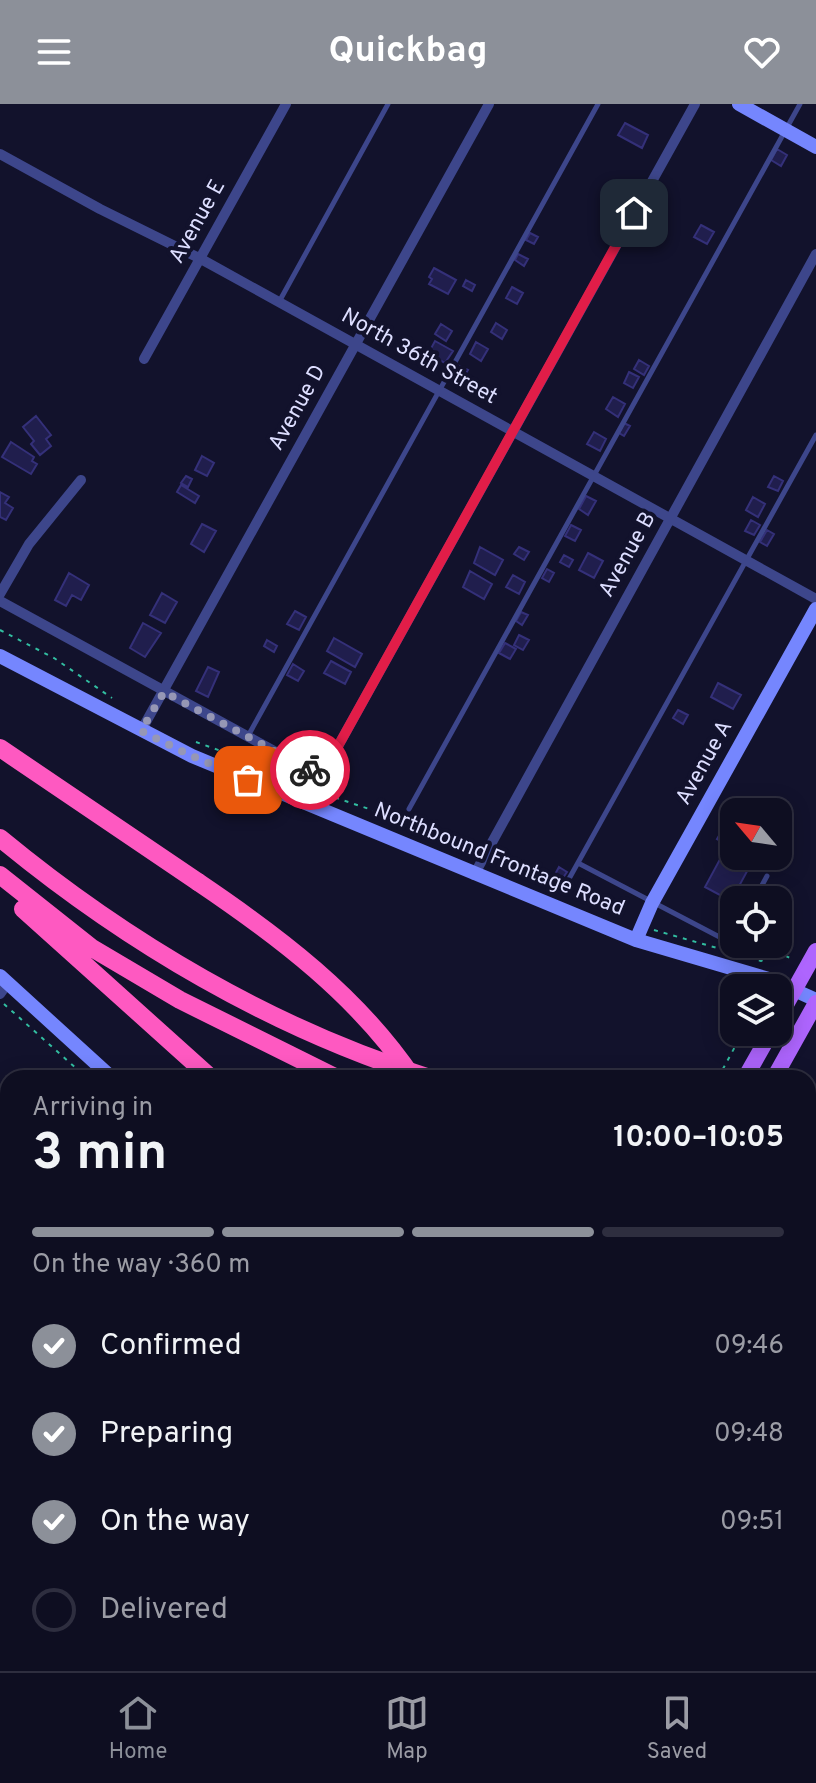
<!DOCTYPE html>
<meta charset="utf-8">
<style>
:root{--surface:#0e0e21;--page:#17172a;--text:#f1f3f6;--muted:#9b9ca5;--line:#2e2e3f;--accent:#8c9099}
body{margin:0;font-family:Overpass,sans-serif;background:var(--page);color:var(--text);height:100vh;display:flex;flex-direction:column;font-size:30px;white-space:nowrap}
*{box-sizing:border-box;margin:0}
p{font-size:26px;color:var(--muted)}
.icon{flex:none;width:44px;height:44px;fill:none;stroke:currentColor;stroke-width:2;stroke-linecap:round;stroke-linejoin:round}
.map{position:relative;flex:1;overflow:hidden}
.side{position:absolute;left:0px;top:966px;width:816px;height:602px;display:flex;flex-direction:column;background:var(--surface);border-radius:24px 24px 0 0;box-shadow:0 4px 20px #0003,0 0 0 2px var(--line)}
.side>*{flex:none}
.needle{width:52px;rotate:299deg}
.buttons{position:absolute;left:720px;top:694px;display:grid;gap:16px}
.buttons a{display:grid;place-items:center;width:72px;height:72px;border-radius:16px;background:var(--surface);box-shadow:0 4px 20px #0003,0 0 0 2px var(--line);font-size:40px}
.pin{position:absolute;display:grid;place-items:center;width:68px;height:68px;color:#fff;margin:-34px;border-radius:16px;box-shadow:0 4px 12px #0006}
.courier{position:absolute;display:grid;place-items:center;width:80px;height:80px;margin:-40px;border:6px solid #e11d48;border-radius:50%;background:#fff;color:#222;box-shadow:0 2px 10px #0007}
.head em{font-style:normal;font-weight:700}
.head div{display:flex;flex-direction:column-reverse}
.head{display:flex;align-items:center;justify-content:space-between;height:136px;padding:0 32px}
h1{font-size:52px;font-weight:700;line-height:60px}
.bar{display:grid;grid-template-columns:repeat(4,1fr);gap:12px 8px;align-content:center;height:96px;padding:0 32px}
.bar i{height:10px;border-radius:6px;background:var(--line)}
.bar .active{background:var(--accent)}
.bar p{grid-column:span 4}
ol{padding:0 32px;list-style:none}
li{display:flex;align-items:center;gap:24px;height:88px}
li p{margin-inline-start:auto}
li .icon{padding:8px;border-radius:50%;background:var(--accent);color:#fff;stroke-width:4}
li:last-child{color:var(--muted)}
li i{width:44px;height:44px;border:4px solid var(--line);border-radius:50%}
header{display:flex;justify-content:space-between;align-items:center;height:104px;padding:0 32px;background:var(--accent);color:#fff;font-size:36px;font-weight:700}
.tabs{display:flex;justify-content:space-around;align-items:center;height:112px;border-top:2px solid var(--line);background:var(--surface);font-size:22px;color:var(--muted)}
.tabs a{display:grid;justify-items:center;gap:4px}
.tabs .active{color:var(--accent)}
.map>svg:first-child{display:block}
.building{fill:#201e4d;stroke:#343079;stroke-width:2}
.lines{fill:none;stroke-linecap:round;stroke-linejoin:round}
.path{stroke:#32bea1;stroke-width:2;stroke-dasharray:4 6;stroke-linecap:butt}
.lane{stroke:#3d468b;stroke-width:5}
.street{stroke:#3d468b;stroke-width:10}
.secondary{stroke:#7586fe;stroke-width:14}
.primary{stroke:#ae65fe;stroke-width:16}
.highway{stroke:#fe59c1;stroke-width:18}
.highway-bridge{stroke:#fe59c1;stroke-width:18}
.done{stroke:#9697b5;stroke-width:8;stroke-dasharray:0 14.4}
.route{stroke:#e11d48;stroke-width:10}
.labels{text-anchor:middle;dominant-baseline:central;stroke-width:8;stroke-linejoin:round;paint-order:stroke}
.street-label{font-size:22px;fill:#dddeff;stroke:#12122c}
</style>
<header><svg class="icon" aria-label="menu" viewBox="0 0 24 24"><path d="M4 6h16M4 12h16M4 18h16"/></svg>Quickbag<svg class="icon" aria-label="heart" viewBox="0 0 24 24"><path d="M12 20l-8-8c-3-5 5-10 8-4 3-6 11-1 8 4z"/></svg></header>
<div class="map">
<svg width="816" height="1567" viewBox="0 0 816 1567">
<rect width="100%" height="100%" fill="#12122c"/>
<path class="building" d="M625,19L648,31L642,44L618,31Z
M777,45L787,51L781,62L771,56Z
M701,121L714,128L707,140L694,133Z
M530,129L538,133L534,140L526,136Z
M518,150L528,155L524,162L515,156Z
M434,164L456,176L448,190L429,180L432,175L429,173Z
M466,176L475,181L472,187L463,182Z
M512,183L523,189L517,200L506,194Z
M496,219L507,226L502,235L491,228Z
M441,220L452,227L446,237L435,230Z
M435,237L453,247L445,259L428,250Z
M476,238L488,245L481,257L470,250Z
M639,256L649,262L644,271L634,265Z
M457,261L468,266L460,279L450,273Z
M629,268L639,273L633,284L624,279Z
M613,293L625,300L618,313L606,305Z
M36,312L51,331L46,335L51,342L40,351L31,340L34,337L23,323Z
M624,319L630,322L624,332L619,329Z
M594,328L606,335L600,347L587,340Z
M11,338L34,353L32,357L37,360L31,370L2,353Z
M202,352L214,359L207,372L195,366Z
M186,372L192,375L188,383L181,379Z
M774,372L783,377L778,387L768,383Z
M181,381L199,392L195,399L177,388Z
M0,388L9,393L5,399L13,404L6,416L0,413Z
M586,392L596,397L588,411L579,405Z
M753,393L765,400L758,413L746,406Z
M751,416L760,421L754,431L745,427Z
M202,420L216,427L204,448L191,440Z
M571,421L581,426L575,437L565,432Z
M767,426L774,430L767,442L760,438Z
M480,443L503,456L495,471L474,459Z
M519,443L529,448L524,456L514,450Z
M588,449L603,457L594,474L579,466Z
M564,451L573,456L569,463L560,458Z
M547,465L554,469L549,478L542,474Z
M470,467L492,480L484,495L463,483Z
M69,469L89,481L81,496L72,491L66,502L55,496Z
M513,471L525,478L519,490L506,483Z
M162,489L177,498L165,519L150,511Z
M295,507L306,513L299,526L287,520Z
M521,508L528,511L522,521L516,517Z
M143,519L161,529L145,553L130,544Z
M519,531L529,536L523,546L514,541Z
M334,534L362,550L355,563L327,547Z
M267,536L277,542L274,548L264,542Z
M505,539L516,545L510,555L499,549Z
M331,557L351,568L345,580L324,569Z
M293,560L304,567L298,577L287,571Z
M208,563L219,568L208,593L196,587Z
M718,579L741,591L733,605L711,593Z
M678,606L688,611L683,620L673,614Z
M725,721L734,726V744L717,735Z
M725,746L751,760L731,797L705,783Z
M559,763L567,768L560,778L553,774Z"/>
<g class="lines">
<path class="path" d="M0,526L54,554L112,594
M196,638L254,659L301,682L372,706L433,736
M329,691L339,670L337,669
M654,826L724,846
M730,848L761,857L778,848L794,856
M4,900L87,974
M718,974L743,928
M808,1378L816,1374
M291,1560L303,1567
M330,1567L335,1560
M613,1567L615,1560"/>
<path class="lane" d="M279,198L388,0
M248,632L598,0
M409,705L800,0
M578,759L731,839L734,833
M565,782L816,331
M754,796L767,772
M67,1560L79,1567"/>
<path class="street" d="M0,50L100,105L201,155L816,495
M144,255L286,0
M0,490L29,440L81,376
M0,497L309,666L320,669L327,662L695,0
M141,627L489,0
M474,771L816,150
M0,890L8,879
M0,1028L8,1033
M0,1265L8,1250
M808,1392L816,1388
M40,1567L44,1560
M229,1567L233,1560
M629,1567L634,1560"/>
<path class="secondary" d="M739,0L816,43
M0,552L192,652L636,836L772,876L816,896
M636,836L652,799L816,505
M0,872L112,974
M808,1235L816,1236
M0,1418L8,1423
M256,1560L268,1567"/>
<path class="primary" d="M778,915L816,847
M745,974L771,928
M774,974L816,899
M355,1567L358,1560
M549,1567L550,1560"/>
<path class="highway" d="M0,644L198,778
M0,734C126,838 273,925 430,974
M0,771L92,844L180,896L337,974
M23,805L211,974
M808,1052L816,1053
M808,1091L816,1092
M808,1144L816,1140
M808,1293L816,1288
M431,1567V1560
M452,1567L454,1560
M493,1567L495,1560
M534,1567L538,1560"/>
<path class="highway-bridge" d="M198,778C278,832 358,892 413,974"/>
</g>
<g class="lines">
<path class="done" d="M248,676L192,652L141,627L164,588L310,666"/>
<path class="route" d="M310,666L320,669L327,662L634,109"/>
</g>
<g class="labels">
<g class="street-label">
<text transform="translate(198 118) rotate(-61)">Avenue E</text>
<text transform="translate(419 253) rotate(29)">North 36th Street</text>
<text transform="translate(298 304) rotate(-61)">Avenue D</text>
<text transform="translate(628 451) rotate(-61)">Avenue B</text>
<text transform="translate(705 659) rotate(-61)">Avenue A</text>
<text transform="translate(499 756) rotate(22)">Northbound Frontage Road</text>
</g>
</g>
</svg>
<div class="buttons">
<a><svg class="needle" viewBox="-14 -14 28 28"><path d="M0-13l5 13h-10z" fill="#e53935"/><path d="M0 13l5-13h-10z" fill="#9b9ca5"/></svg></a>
<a><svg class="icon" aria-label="locate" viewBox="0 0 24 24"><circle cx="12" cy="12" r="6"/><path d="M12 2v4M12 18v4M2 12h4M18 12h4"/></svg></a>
<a><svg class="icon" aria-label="layers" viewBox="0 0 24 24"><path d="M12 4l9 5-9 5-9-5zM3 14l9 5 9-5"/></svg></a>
</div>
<div class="pin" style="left:248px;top:676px;background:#ea580c"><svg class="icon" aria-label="bag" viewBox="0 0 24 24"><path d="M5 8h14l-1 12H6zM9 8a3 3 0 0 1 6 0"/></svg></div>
<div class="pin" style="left:634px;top:109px;background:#1f2937"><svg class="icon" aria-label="home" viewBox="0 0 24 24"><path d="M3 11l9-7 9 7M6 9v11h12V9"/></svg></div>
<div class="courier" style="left:310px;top:666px"><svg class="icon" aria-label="bike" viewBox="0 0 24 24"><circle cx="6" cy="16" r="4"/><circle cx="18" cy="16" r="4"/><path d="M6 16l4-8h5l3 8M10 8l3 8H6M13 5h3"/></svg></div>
<section class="side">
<div class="head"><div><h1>3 min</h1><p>Arriving in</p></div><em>10:00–10:05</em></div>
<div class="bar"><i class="active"></i><i class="active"></i><i class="active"></i><i></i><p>On the way · 360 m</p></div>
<ol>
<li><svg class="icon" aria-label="check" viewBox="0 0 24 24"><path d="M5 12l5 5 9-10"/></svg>Confirmed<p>09:46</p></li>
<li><svg class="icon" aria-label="check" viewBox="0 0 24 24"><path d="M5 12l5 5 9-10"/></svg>Preparing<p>09:48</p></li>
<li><svg class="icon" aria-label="check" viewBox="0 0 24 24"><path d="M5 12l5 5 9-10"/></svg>On the way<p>09:51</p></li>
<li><i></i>Delivered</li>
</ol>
</section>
</div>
<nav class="tabs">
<a class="active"><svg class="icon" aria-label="home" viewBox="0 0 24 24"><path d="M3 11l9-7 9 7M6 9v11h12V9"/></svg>Home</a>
<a><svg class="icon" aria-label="map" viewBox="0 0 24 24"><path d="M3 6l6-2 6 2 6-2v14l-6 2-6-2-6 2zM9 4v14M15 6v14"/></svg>Map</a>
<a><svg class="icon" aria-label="saved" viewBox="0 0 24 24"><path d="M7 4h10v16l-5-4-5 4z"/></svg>Saved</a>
</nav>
